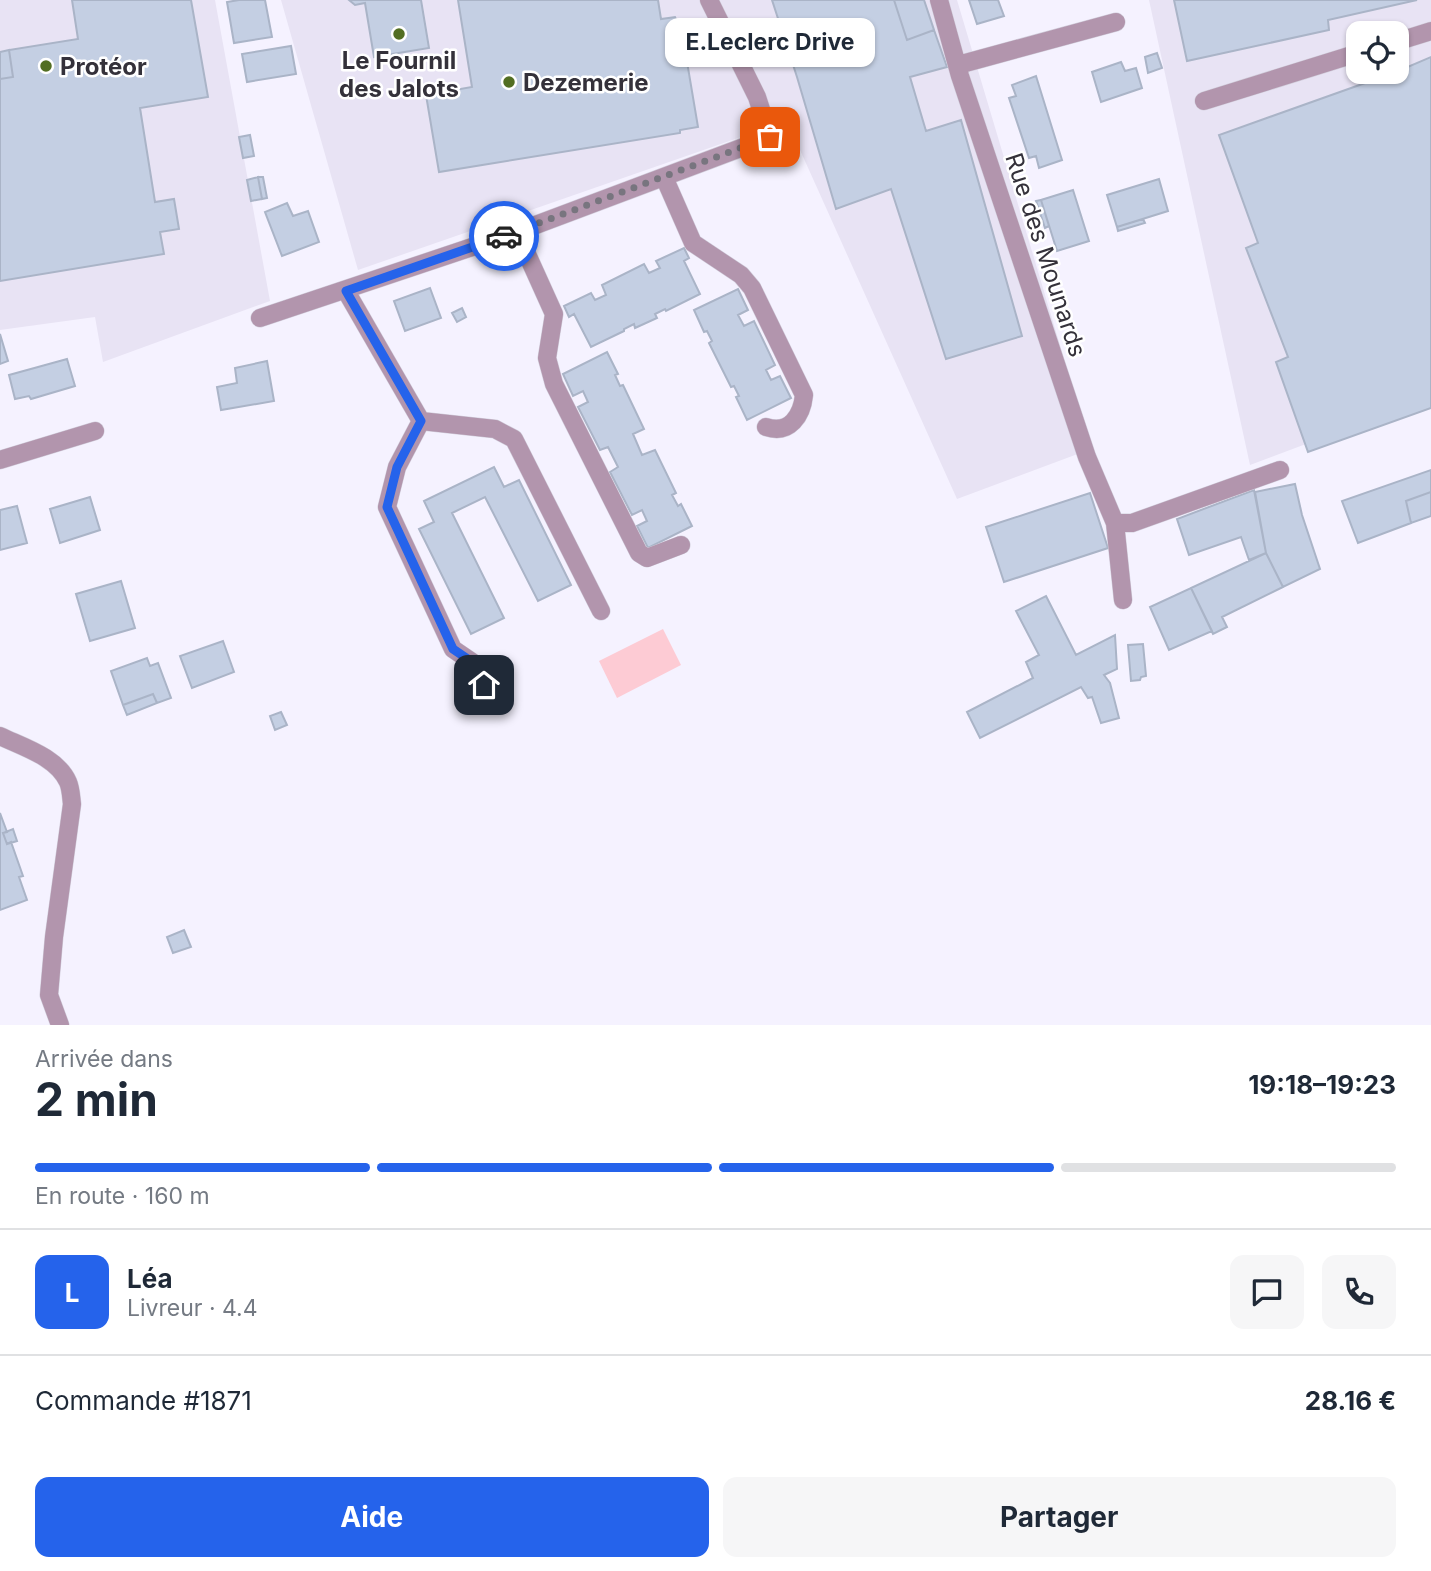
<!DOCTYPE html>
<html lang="fr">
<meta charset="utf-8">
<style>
:root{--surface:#fff;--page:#f6f6f7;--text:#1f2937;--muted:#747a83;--line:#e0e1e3;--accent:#2563eb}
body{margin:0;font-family:Inter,sans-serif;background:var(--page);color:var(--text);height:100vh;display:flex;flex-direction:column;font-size:26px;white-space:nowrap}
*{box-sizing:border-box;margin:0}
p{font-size:23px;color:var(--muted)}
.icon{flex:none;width:38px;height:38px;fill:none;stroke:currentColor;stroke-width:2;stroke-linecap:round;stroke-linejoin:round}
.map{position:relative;height:1025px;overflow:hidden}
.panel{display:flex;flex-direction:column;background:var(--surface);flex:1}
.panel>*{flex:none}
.buttons{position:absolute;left:1346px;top:21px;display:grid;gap:14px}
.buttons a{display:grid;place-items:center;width:63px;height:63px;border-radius:14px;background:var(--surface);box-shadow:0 2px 5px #0004;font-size:35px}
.pin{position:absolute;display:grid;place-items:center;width:60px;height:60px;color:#fff;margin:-30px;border-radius:14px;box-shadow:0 4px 10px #0006}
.courier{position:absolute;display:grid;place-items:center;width:70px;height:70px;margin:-35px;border:5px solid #2563eb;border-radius:50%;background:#fff;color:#222;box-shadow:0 2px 9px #0007}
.bubble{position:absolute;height:49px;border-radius:14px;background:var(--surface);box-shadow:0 2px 5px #0004;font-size:23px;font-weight:700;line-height:49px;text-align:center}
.summary em{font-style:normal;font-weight:700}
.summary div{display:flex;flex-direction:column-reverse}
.summary{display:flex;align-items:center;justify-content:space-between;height:119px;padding:0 35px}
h1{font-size:46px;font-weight:700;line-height:52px}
.bar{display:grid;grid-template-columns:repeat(4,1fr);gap:10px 7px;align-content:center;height:84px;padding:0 35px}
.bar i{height:9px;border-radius:5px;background:var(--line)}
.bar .active{background:var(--accent)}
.bar p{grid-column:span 4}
.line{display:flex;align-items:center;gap:18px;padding:0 35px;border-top:2px solid var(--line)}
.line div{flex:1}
.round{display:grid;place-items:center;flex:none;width:74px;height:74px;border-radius:14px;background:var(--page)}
.cta{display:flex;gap:14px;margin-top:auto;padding:14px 35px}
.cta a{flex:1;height:80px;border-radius:14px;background:var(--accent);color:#fff;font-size:28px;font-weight:700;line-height:80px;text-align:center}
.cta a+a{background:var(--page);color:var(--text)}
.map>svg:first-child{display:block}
.built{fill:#e8e3f4;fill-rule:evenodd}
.green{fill:#fdcbd4}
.building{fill:#c4cfe3;stroke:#aab4c7;stroke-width:2}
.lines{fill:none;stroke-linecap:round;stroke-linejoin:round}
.minor-casing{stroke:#d2cfdc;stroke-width:19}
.minor{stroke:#b295ad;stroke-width:18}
.done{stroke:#78757f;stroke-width:7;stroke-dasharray:0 12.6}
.route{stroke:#2563eb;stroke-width:9}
.poi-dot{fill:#526e22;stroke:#fff;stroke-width:2.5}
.labels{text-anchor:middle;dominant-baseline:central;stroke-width:5;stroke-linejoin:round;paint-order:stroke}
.poi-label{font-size:24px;font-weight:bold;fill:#34313a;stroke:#fff;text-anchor:start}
.street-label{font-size:24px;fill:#34313a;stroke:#fff}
</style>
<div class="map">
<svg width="1431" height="1025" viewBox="0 0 1431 1025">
<rect width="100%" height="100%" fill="#f5f2ff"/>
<path class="built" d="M0,0H215L270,301L103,362L95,317L0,330Z
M281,0H957L1091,449L957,499L787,121L358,270Z
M1149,0H1431V397L1250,465ZM1358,33H1396V72H1358Z"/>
<path class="green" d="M663,629L681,665L617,698L599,661Z"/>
<path class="building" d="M72,0H191L208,97L140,108L155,202L174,199L179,229L160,232L164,254L0,281V79L13,77L9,50L78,39Z
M239,0H265L272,37L234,43L227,2Z
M349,0H421L429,48L374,57L365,3L355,5Z
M458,0H658L661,19L675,17L682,32L698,127L680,130V133L439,172L426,95L472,87Z
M772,0H894L907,40L934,30L947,67L910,77L926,131L961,120L1022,336L946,359L891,189L836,209L797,77Z
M894,0H924L934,30L907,40Z
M969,0H998L1004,16L977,24Z
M1174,0H1417L1328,20L1329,30L1187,61Z
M291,46L296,74L247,82L242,54Z
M9,50L13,77L0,79V52Z
M1157,53L1162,68L1148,73L1145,57Z
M1431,57V408L1308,452L1276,362L1288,357L1246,248L1258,243L1219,135L1396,72Z
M1121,62L1125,71L1136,68L1142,88L1101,102L1092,72Z
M1036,76L1062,160L1039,168L1036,156L1029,158L1009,98L1016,96L1012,85Z
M250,135L254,156L243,158L239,137Z
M258,177L262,199L251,201L247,180Z
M258,177H263L267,198L262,199Z
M1159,179L1168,211L1117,227L1107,195Z
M1073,190L1089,241L1057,251L1041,200Z
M1041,200L1049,226L1045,228L1036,201Z
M287,203L293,216L308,211L319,242L282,256L265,212Z
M1143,219L1145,223L1118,231L1117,227Z
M684,248L689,258L684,261L700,294L666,311L665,309L655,314L657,318L635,328L634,324L624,329V331L591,347L574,314L569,317L564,306L591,293L595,300L606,295L602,285L644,264L649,273L660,268L656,261Z
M430,288L441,318L405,331L394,301Z
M738,289L748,310L738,315L744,326L754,321L775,365L766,370L771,380L780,376L791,398L747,420L736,397L739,396L734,386L731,387L709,343L712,341L707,331L704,332L694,310Z
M462,308L466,317L457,322L452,313Z
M0,334L8,361L0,364Z
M607,352L618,374L615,375L620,386L623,385L644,429L633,434L642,455L655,450L676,493L672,495L678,506L681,504L692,526L648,548L637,526L647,521L642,510L632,515L610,472L618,467L608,447L600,450L578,407L588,402L583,391L573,396L563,374Z
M67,359L75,386L31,399L29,396L15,399L9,375Z
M267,361L274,401L221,410L217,387L237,383L235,368Z
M494,467L504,487L519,480L571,585L538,601L485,497L452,513L504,618L471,634L419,529L434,522L424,501Z
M1431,470V492L1406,501L1411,523L1358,543L1342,501Z
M1295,484L1302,515L1320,569L1283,587L1266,553L1255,492Z
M1254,490L1266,553L1249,560L1241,537L1189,555L1177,519Z
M1431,492V516L1411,523L1406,501Z
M1090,493L1108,548L1004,582L986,527Z
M90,497L100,530L60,543L50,509Z
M17,506L27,543L0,550V510Z
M1266,553L1283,587L1222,617L1227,627L1213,634L1191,588Z
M121,581L135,628L90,641L76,594Z
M1191,588L1212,631L1169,650L1150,607Z
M1046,596L1076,655L1115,635L1117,669L1104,675L1110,683L1119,718L1101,723L1092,697L1088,698L1081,687L980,738L967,712L1033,678L1026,662L1039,655L1016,611Z
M223,641L234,672L192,688L180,656Z
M1143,644L1146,676L1141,677L1140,680L1131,681L1128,645Z
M147,658L150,666L158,663L171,698L157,703L153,694L123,705L111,671Z
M153,694L157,703L127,715L123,705Z
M281,712L287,725L275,730L270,716Z
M0,813L7,832L3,833L7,844L11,842L23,876L19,877L27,900L0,910Z
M13,829L17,841L7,844L3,833Z
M184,930L191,947L173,953L167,937Z"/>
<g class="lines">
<defs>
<path id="minor" d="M939,0L960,76L1087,457L1115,523L1123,600
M1396,42L1431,31
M958,65L1116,22
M1204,101L1358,53
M664,177L693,243L741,275L752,288L804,395C802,415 790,435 766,427
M517,232L554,314L547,358L554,384L639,553L647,558L681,545
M346,291L421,421
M260,318L517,232L770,137L757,97L709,0
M0,460L95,431
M1115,523H1132L1280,470
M484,685L472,662L453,649L387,507L397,467L421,421L495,429L514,439L601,611
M0,736C23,747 57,757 68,782C71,789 71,797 72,804L54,937L49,995L60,1025"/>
</defs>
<use href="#minor" class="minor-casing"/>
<use href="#minor" class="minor"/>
</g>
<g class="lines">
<path class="done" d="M504,236L770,137"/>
<path class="route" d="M484,685L472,662L453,649L387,507L397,467L421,421L346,291L504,236"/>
</g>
<g class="poi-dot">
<circle cx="399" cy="34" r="7"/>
<circle cx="46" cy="66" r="7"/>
<circle cx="509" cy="82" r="7"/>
</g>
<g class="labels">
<g class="poi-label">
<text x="399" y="60" text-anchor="middle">Le Fournil<tspan x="399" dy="28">des Jalots</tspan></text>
<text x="60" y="66">Protéor</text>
<text x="523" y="82">Dezemerie</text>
</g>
<g class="street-label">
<text transform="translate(1046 255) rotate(72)">Rue des Mounards</text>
</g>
</g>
</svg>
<div class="buttons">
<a><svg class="icon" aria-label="locate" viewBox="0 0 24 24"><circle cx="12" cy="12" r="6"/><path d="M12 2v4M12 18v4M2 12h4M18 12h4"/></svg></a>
</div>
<div class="pin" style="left:770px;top:137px;background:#ea580c"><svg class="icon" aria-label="bag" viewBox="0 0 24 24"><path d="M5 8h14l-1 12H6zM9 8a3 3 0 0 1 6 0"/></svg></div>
<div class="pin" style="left:484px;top:685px;background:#1f2937"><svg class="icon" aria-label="home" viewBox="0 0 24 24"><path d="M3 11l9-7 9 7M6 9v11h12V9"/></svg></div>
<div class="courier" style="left:504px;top:236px"><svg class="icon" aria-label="car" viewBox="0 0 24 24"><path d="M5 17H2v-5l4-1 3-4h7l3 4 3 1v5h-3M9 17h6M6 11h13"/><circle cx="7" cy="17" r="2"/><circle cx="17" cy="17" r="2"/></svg></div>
<div class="bubble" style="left:665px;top:18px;width:210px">E.Leclerc Drive</div>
</div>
<section class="panel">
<div class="summary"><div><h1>2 min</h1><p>Arrivée dans</p></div><em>19:18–19:23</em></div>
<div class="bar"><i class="active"></i><i class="active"></i><i class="active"></i><i></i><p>En route · 160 m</p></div>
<div class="line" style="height:126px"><b class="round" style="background:var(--accent);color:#fff">L</b><div><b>Léa</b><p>Livreur · 4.4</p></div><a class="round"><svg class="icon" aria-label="chat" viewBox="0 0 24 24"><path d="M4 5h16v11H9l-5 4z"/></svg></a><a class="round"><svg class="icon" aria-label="phone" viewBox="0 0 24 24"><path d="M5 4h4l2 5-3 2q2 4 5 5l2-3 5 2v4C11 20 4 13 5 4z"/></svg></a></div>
<div class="line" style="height:91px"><div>Commande #1871</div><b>28.16 €</b></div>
<div class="cta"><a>Aide</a><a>Partager</a></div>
</section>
